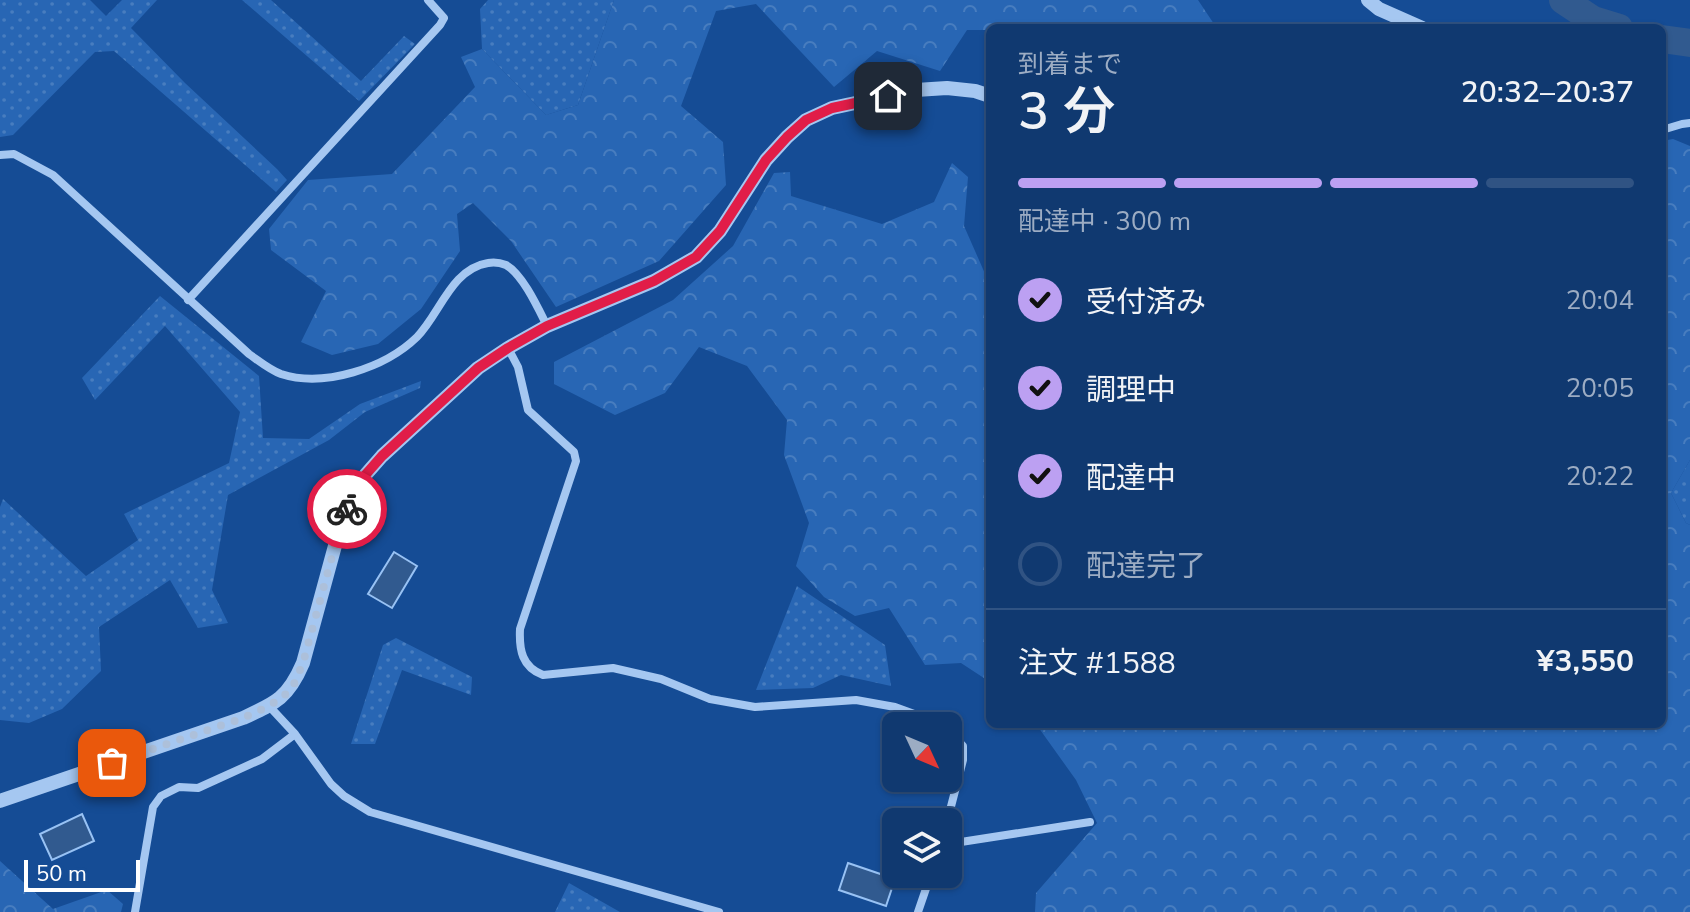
<!DOCTYPE html>
<html lang="ja">
<meta charset="utf-8">
<style>
:root{--surface:#103970;--page:#194075;--text:#f1f3f6;--muted:#9cacc3;--line:#305383;--accent:#bca0f2}
body{margin:0;font-family:"Nunito Sans","Noto Sans JP",sans-serif;background:var(--page);color:var(--text);height:100vh;display:flex;flex-direction:column;font-size:30px;white-space:nowrap}
*{box-sizing:border-box;margin:0}
p{font-size:26px;color:var(--muted)}
.icon{flex:none;width:44px;height:44px;fill:none;stroke:currentColor;stroke-width:2;stroke-linecap:round;stroke-linejoin:round}
.map{position:relative;flex:1;overflow:hidden}
.details{position:absolute;left:986px;top:24px;width:680px;height:704px;display:flex;flex-direction:column;background:var(--surface);border-radius:12px;box-shadow:0 2px 6px #0004,0 0 0 2px var(--line)}
.details>*{flex:none}
.needle{width:52px;rotate:134deg}
.controls{position:absolute;left:882px;top:712px;display:grid;gap:16px}
.controls a{display:grid;place-items:center;width:80px;height:80px;border-radius:12px;background:var(--surface);box-shadow:0 2px 6px #0004,0 0 0 2px var(--line);font-size:40px}
.scale{position:absolute;left:24px;bottom:20px;width:116px;box-sizing:border-box;padding-left:8px;border:4px solid #fff;border-top:0;font-size:22px;line-height:28px;white-space:nowrap;color:#fff;-webkit-text-stroke:6px #154c95;paint-order:stroke}
.pin{position:absolute;display:grid;place-items:center;width:68px;height:68px;color:#fff;margin:-34px;border-radius:16px;box-shadow:0 4px 12px #0006}
.courier{position:absolute;display:grid;place-items:center;width:80px;height:80px;margin:-40px;border:6px solid #e11d48;border-radius:50%;background:#fff;color:#222;box-shadow:0 2px 10px #0007}
.summary em{font-style:normal;font-weight:600}
.summary div{display:flex;flex-direction:column-reverse}
.summary{display:flex;align-items:center;justify-content:space-between;height:136px;padding:0 32px}
h1{font-size:52px;font-weight:600;line-height:60px}
.bar{display:grid;grid-template-columns:repeat(4,1fr);gap:12px 8px;align-content:center;height:96px;padding:0 32px}
.bar i{height:10px;border-radius:6px;background:var(--line)}
.bar .selected{background:var(--accent)}
.bar p{grid-column:span 4}
.line{display:flex;align-items:center;gap:20px;padding:0 32px;border-top:2px solid var(--line)}
.line div{flex:1}
ol{padding:0 32px;list-style:none}
li{display:flex;align-items:center;gap:24px;height:88px}
li p{margin-inline-start:auto}
li .icon{padding:8px;border-radius:50%;background:var(--accent);color:#111;stroke-width:4}
li:last-child{color:var(--muted)}
li i{width:44px;height:44px;border:4px solid var(--line);border-radius:50%}
.map>svg:first-child{display:block}
.grass{fill:url(#grass-dots)}
.forest{fill:url(#forest-crowns)}
.water{fill:#315a8f;stroke:#98c2f4;stroke-width:2}
.lines{fill:none;stroke-linecap:round;stroke-linejoin:round}
.river{stroke:#315a8f;stroke-width:28}
.minor{stroke:#a5c7f1;stroke-width:8}
.tertiary{stroke:#a5c7f1;stroke-width:14}
.done{stroke:#adc0da;stroke-width:8;stroke-dasharray:0 14.4}
.route{stroke:#e11d48;stroke-width:10}
</style>
<div class="map">
<svg width="1690" height="912" viewBox="0 0 1690 912">
<defs>
<pattern id="grass-dots" width="8" height="8" patternUnits="userSpaceOnUse" patternTransform="scale(2)"><rect width="8" height="8" fill="#2866b4"/><path d="M2 2h.1M6 6h.1" fill="none" stroke="#487dbf" stroke-width="1.8" stroke-linecap="round"/></pattern>
<pattern id="forest-crowns" width="20" height="18" patternUnits="userSpaceOnUse" patternTransform="scale(2)"><rect width="20" height="18" fill="#2866b4"/><path d="M2 6a3 3 0 1 1 6 0M12 15a3 3 0 1 1 6 0" fill="none" stroke="#487dbf"/></pattern>
</defs>
<rect width="100%" height="100%" fill="#154c95"/>
<path class="grass" d="M0,0H90L106,16L122,0H157L131,28L185,83L277,169L287,180L276,192L114,51L95,52L13,135L0,137Z
M242,0H271L361,81L404,36L415,44L359,101Z
M488,0H614L578,105L546,115L482,49L480,9Z
M160,296L259,376L263,438L309,439L360,404L421,381L420,388L365,412L329,440L228,495L212,590L228,623L198,628L170,580L99,627L101,671L62,709L29,723L0,720V507L3,499L86,576L138,540L124,514L229,463L240,412L165,326L95,400L82,378Z
M1690,460V525L1686,523L1671,493Z
M797,586L885,645L891,686L841,675L813,688L756,690Z
M396,638L472,677L471,695L402,670L375,744H351L383,645Z
M569,883L620,912H555Z"/>
<path class="forest" d="M614,0H1198L1216,27L990,28V30H967L940,71L877,51L834,87L756,4L716,11L681,106L723,142L726,185L659,261L556,307L511,241L473,203L457,214L460,251L421,309L378,344L332,355L301,342L326,291L271,250L269,229L308,180L392,174L475,87L461,57L482,49L546,115L578,105Z
M1673,139L1690,146V460L1671,493L1686,523L1690,525V912H1035L1036,893L1097,823L1076,780L1036,724H1662V141Z
M952,163L968,177L964,226L990,285V682L961,663L925,665L889,608L855,616L824,597L796,566L809,523L784,455L787,420L747,366L699,347L665,393L615,415L554,384V362L673,300L733,246L774,173L790,172L791,196L882,224L934,202Z
M0,861L53,909L107,890L123,904L121,912H0Z"/>
<path class="water" d="M394,552L417,566L392,608L368,594Z
M82,814L94,841L52,860L40,834Z
M848,863L895,879L886,906L839,890Z"/>
<g class="lines">
<path class="river" d="M1563,0L1593,20L1619,28
M1662,39L1690,43"/>
<path class="minor" d="M1662,130L1682,124L1690,123
M0,155L14,154L53,175L249,354C259,361 270,370 281,374C324,388 385,368 417,337C440,314 451,269 488,263C493,262 501,263 506,265C523,275 538,308 547,326
M188,300L440,25L444,18L428,0
M508,348L518,367L528,410L574,452L576,461L520,629C519,650 522,667 543,675L613,668L661,679L710,699L755,707L856,700L895,707L939,723L943,726
M269,706L295,734L331,784L344,796L370,812L719,912
M947,822L963,760V746L948,730
M948,844L1090,822
M135,912L153,807L161,796L179,787L198,788L262,759L295,734
M918,912L931,874"/>
<path class="tertiary" d="M1368,0L1379,9L1422,28
M0,801L243,718C276,703 288,698 303,663L342,520L360,481L382,456L478,368L508,348L547,326L654,281L696,257L720,231L766,160L787,137L806,120L832,108L916,90L947,88L975,91L990,96"/>
</g>
<g class="lines">
<path class="done" d="M112,763L243,718L269,706L284,696L294,684L303,663L342,520L347,509"/>
<path class="route" d="M347,509L360,481L382,456L478,368L508,348L547,326L654,281L696,257L720,231L766,160L787,137L806,120L832,108L888,96"/>
</g>
</svg>
<div class="controls">
<a><svg class="needle" viewBox="-14 -14 28 28"><path d="M0-13l5 13h-10z" fill="#e53935"/><path d="M0 13l5-13h-10z" fill="#9cacc3"/></svg></a>
<a><svg class="icon" aria-label="layers" viewBox="0 0 24 24"><path d="M12 4l9 5-9 5-9-5zM3 14l9 5 9-5"/></svg></a>
</div>
<div class="scale">50 m</div>
<div class="pin" style="left:112px;top:763px;background:#ea580c"><svg class="icon" aria-label="bag" viewBox="0 0 24 24"><path d="M5 8h14l-1 12H6zM9 8a3 3 0 0 1 6 0"/></svg></div>
<div class="pin" style="left:888px;top:96px;background:#1f2937"><svg class="icon" aria-label="home" viewBox="0 0 24 24"><path d="M3 11l9-7 9 7M6 9v11h12V9"/></svg></div>
<div class="courier" style="left:347px;top:509px"><svg class="icon" aria-label="bike" viewBox="0 0 24 24"><circle cx="6" cy="16" r="4"/><circle cx="18" cy="16" r="4"/><path d="M6 16l4-8h5l3 8M10 8l3 8H6M13 5h3"/></svg></div>
<section class="details">
<div class="summary"><div><h1>3 分</h1><p>到着まで</p></div><em>20:32–20:37</em></div>
<div class="bar"><i class="selected"></i><i class="selected"></i><i class="selected"></i><i></i><p>配達中 · 300 m</p></div>
<ol>
<li><svg class="icon" aria-label="check" viewBox="0 0 24 24"><path d="M5 12l5 5 9-10"/></svg>受付済み<p>20:04</p></li>
<li><svg class="icon" aria-label="check" viewBox="0 0 24 24"><path d="M5 12l5 5 9-10"/></svg>調理中<p>20:05</p></li>
<li><svg class="icon" aria-label="check" viewBox="0 0 24 24"><path d="M5 12l5 5 9-10"/></svg>配達中<p>20:22</p></li>
<li><i></i>配達完了</li>
</ol>
<div class="line" style="height:104px"><div>注文 #1588</div><b>¥3,550</b></div>
</section>
</div>
